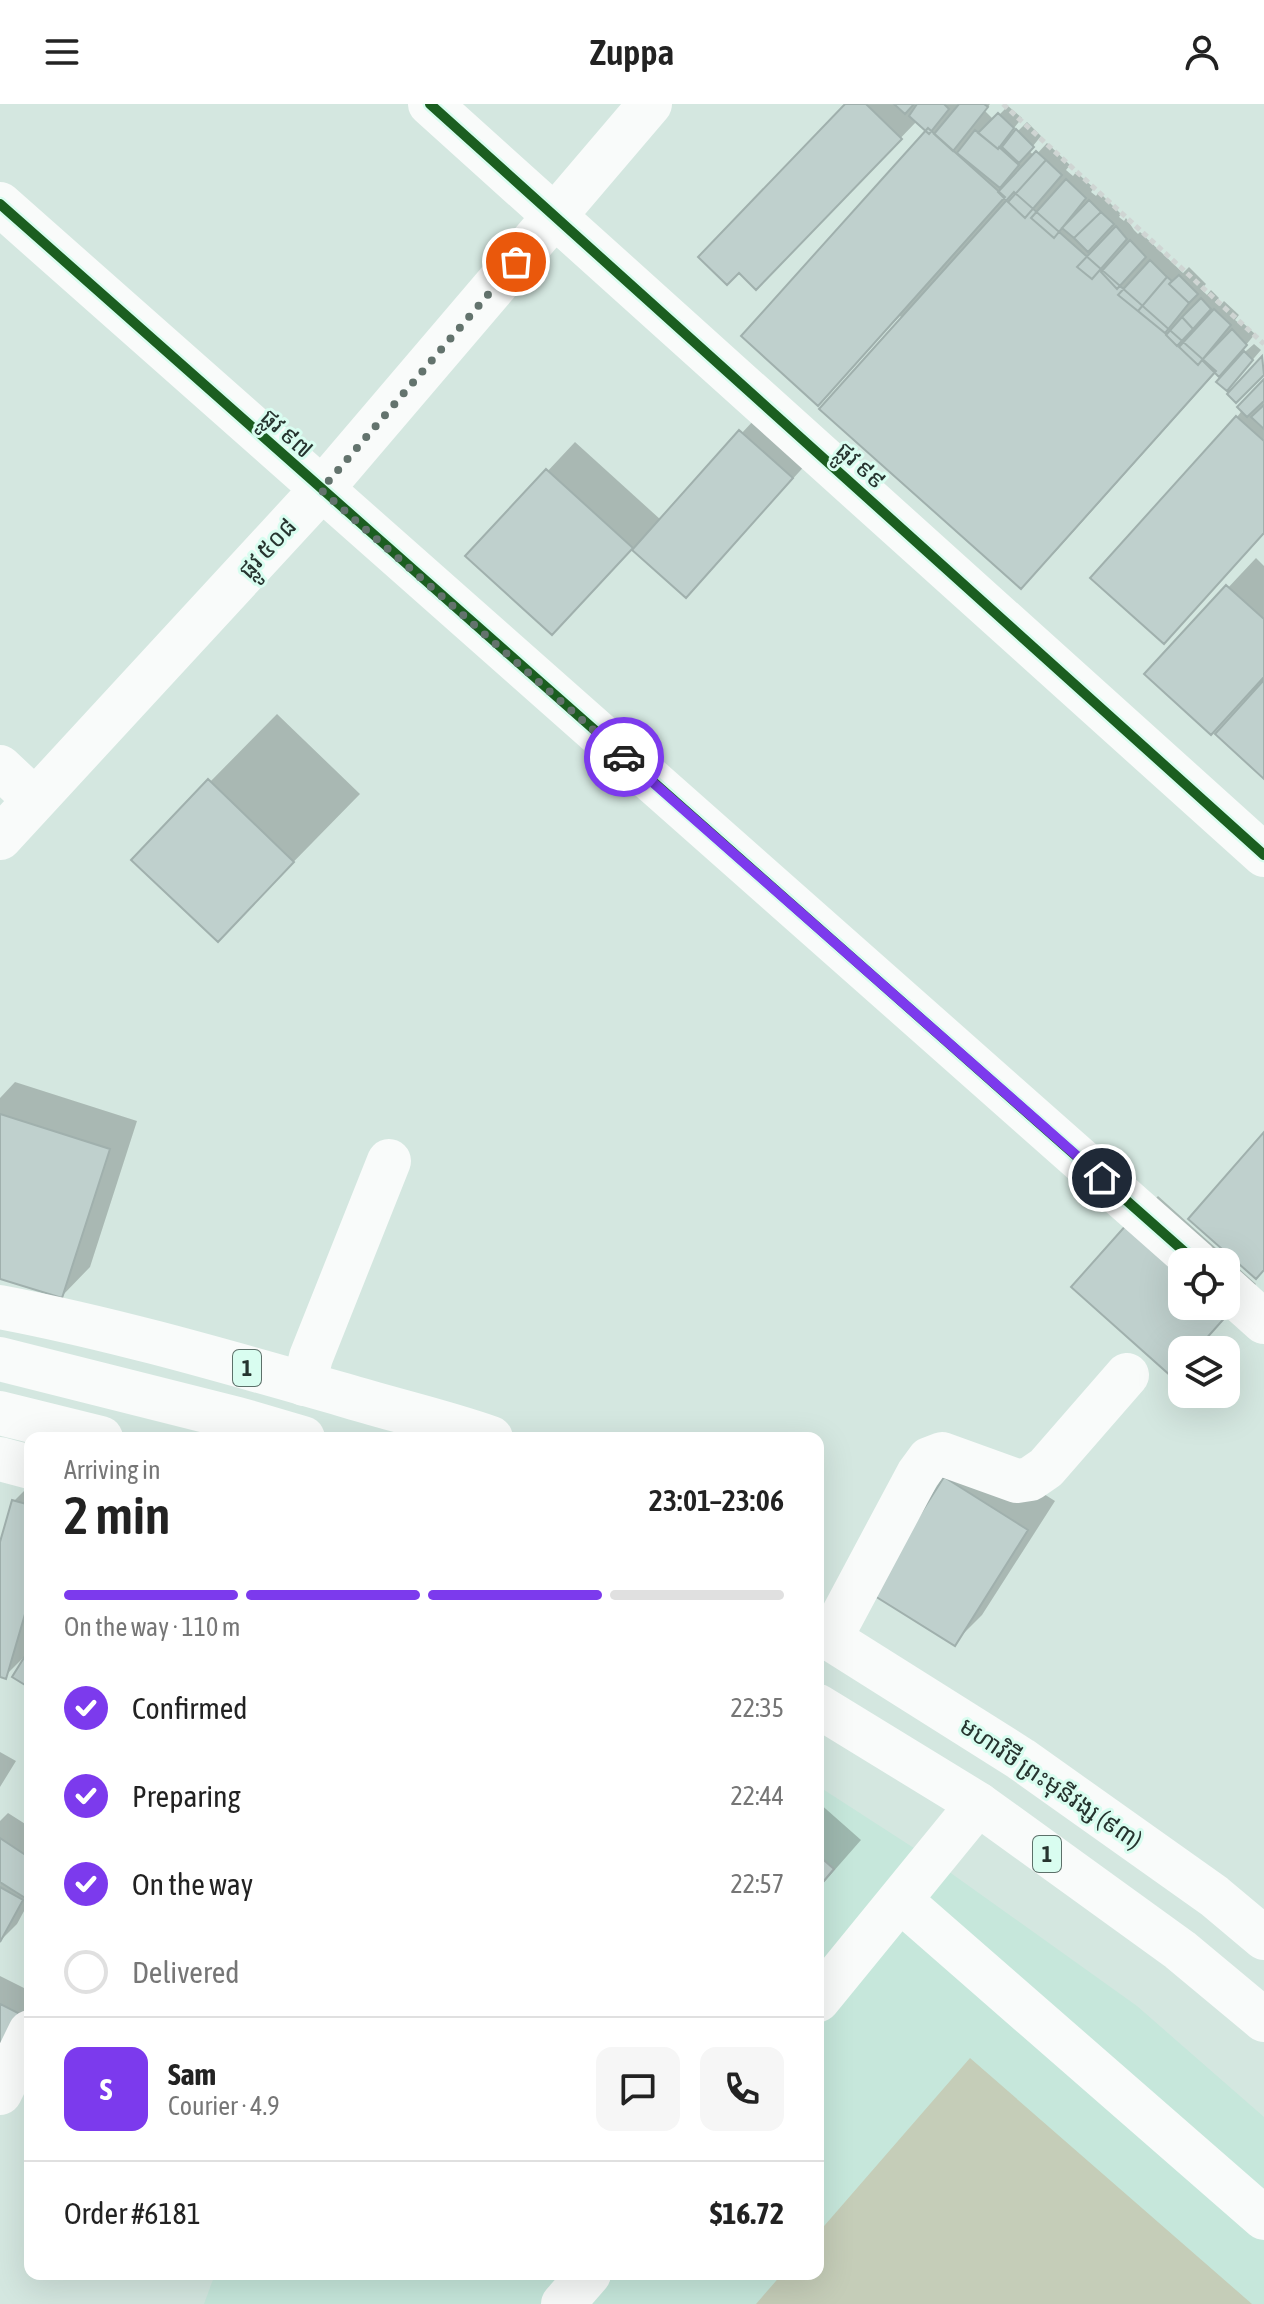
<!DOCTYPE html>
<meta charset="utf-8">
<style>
:root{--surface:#fff;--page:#f6f6f6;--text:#222;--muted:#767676;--line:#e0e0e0;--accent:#7c3aed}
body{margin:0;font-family:"Asap Condensed","Noto Sans Khmer",sans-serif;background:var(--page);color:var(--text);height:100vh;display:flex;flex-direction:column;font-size:30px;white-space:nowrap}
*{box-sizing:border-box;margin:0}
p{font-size:26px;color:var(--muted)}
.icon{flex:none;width:44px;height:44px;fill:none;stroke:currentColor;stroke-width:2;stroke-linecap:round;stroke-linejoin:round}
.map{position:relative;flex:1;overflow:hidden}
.sheet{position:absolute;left:24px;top:1328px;width:800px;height:848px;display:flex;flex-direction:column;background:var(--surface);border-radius:16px;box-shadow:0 8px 32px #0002}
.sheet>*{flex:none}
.fabs{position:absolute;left:1168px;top:1144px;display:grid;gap:16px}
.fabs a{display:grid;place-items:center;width:72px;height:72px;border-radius:16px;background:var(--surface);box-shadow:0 8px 32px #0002;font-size:40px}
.pin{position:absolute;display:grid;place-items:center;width:68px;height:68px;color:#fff;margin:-34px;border:4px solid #fff;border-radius:50%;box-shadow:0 2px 8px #0007}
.courier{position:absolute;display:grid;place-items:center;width:80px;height:80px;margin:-40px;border:6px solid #7c3aed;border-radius:50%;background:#fff;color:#222;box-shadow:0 2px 10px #0007}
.headline em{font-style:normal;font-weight:600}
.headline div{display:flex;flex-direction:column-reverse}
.headline{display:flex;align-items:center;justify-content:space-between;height:136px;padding:0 40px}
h1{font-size:52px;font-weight:600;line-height:60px}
.bar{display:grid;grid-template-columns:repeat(4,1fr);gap:12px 8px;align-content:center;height:96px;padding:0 40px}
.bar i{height:10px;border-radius:6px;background:var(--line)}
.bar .active{background:var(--accent)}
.bar p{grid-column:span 4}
.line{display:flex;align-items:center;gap:20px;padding:0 40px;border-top:2px solid var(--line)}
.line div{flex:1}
.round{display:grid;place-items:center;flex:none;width:84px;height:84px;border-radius:16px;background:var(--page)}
ol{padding:0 40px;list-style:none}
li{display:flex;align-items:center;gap:24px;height:88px}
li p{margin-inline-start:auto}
li .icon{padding:8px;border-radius:50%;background:var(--accent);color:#fff;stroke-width:4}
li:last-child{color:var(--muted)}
li i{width:44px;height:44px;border:4px solid var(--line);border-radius:50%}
header{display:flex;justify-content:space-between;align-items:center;height:104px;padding:0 40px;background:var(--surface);font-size:36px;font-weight:600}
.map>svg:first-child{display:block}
.built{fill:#c6e7db}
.green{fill:#c5cdb8}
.shadow{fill:#0003;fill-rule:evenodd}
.building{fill:#bfd0cd;stroke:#a0b0ad;stroke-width:2}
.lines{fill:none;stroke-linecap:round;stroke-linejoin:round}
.path{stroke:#cfd5d3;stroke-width:5;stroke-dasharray:6 4;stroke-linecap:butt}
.minor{stroke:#f9fbfa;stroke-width:44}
.highway{stroke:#f9fbfa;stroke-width:44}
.cycleway-casing{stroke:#d9fdf0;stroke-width:15}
.cycleway{stroke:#1b5e20;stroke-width:10}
.done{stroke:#63736d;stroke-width:8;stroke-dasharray:0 14.4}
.route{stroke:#7c3aed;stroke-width:10}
.labels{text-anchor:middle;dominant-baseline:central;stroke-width:6;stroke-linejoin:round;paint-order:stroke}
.shield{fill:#d9fdf0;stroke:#5c7069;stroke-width:2}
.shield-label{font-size:22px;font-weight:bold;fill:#26342f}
.street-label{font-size:24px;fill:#26342f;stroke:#d9fdf0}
</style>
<header><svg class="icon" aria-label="menu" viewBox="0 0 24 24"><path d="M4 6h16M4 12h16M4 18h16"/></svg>Zuppa<svg class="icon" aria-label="person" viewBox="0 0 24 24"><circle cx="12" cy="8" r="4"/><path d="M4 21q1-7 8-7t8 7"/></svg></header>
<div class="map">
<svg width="1264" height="2200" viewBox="0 0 1264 2200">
<rect width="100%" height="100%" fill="#d4e7e0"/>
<path class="built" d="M818,1682L934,1757L1137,1902L1264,2013V2200H204L215,2170H818Z"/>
<path class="green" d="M970,1954L1252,2200H756L782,2170H818V2129Z"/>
<path class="shadow" d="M848,0H990L985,7L994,16L1008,2L1022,14L1010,29L1013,32L1027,18L1041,32L1029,47L1035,52L1047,39L1070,61L1066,66L1073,72L1076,68L1094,84L1091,88L1096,92L1099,88L1121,110L1119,113L1124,117L1126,114L1134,126L1138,130L1140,128L1183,169L1189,163L1206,180L1201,185L1207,191L1211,186L1219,194L1215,198L1220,202L1224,197L1239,211L1235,216L1240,220L1242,218L1255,230L1236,253L1238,254L1254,240L1261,246L1236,275L1223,274L1218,266L1057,446L1021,482L903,215L900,212L818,299L933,21L917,17L784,155Z
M1264,278V430L1164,538L1237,313Z
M769,300L820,345L686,492L633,444L468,452L575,338L661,416Z
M1256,454L1264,462V573L1211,629L1147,570Z
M277,610L360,690L218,835L134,755Z
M15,978L137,1017L90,1163L62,1192L0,1173V994Z
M1158,1092L1256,1180L1196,1246H1182V1260L1130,1120ZM1182,1158H1226V1202H1182Z
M974,1346L1055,1397L982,1511L954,1539L946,1374Z
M30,1381V1582L24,1553L5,1572L0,1571V1445L14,1397Z
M0,1648L16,1657L0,1683Z
M818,1698L861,1736L818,1785Z
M8,1709L30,1723V1796L17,1820L0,1837V1717Z
M0,1872L30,1887V1915L0,1947Z"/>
<path class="building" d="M845,0H866L902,35L756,186L739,169L727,181L698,153Z
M894,0H914L905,10Z
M917,0H944L949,5L929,30L909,12Z
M959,0H984L988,3L953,47L934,30Z
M998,9L1014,24L998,45L978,29Z
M928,24L1005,93L818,302L741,232Z
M1016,25L1034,43L1019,59L1002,43Z
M975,26L998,45L999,43L1019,61L1000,84L957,49Z
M1036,47L1046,56L1008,98L998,88Z
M1046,56L1062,71L1025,114L1008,98Z
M1066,75L1086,94L1054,134L1031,114Z
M1014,88L1216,267L1021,485L819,305Z
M1089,96L1101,108L1074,134L1062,124Z
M1101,108L1114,120L1088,148L1074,134Z
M1116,122L1127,135L1092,175L1077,163Z
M1130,136L1146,153L1117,185L1101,168Z
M1150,156L1167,173L1138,207L1118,191Z
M1179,171L1198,190L1189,199L1169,180Z
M1167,173L1172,177L1169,180L1189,199L1165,229L1138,207Z
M1201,194L1211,205L1193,225L1182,213Z
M1214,205L1231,221L1198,261L1179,243Z
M1182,213L1193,225L1177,242L1166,231Z
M1232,225L1247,241L1219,273L1202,256Z
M1244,247L1253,256L1227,287L1216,278Z
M1262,252L1264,271L1236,299L1227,290Z
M1264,275V297L1247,313L1237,303Z
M1264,301V325L1251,313Z
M1236,312L1264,337V429L1164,540L1090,474Z
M739,326L793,374L686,494L632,446Z
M546,365L633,444L552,531L465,452Z
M1226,481L1264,515V573L1211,631L1144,570Z
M1264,576V675L1215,630Z
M208,675L294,758L218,838L131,756Z
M0,1010L110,1045L62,1194L0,1175Z
M1264,1028V1166L1256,1175L1188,1115Z
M1128,1119L1182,1167V1202H1221L1229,1209L1196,1246H1182V1262L1172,1273L1071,1183Z
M944,1373L1028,1426L955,1542L870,1489Z
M12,1396L30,1401V1493L6,1575L0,1573V1438Z
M30,1544V1584L12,1573Z
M0,1734L30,1754V1797L0,1778Z
M818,1751L834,1765L818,1784Z
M0,1783L23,1796L0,1838Z
M0,1900L30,1915L0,1950Z"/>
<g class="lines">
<path class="path" d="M1003,0L1264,240"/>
<path class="minor" d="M430,0L1264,751
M0,100L1196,1158
M0,663L35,696
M0,734L321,386L650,0
M1226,1184L1264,1218
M304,1280L311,1253L389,1057
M830,1535L918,1370L929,1355L942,1350L1017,1377L1030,1375L1046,1364L1127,1271
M901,1797L1264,2114
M818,1896L978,1700
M0,1989L30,1928
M563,2200L589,2170"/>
<path class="highway" d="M0,1203C116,1225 231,1259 344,1291C393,1306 443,1317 491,1334
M0,1255L238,1315L303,1334
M0,1309L101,1334
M0,1355L30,1363
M818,1527L1021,1655L1214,1792L1264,1834
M818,1602L978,1700L1180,1846L1264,1916"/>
<defs>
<path id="cycleway" d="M430,0L1264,751
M0,100L1196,1158"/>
</defs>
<use href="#cycleway" class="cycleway-casing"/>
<use href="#cycleway" class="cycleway"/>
</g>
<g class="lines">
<path class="done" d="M516,158L321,386L624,653"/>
<path class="route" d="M624,653L1102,1074"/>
</g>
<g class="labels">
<g class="shield">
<rect x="233" y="1246" width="28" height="36" rx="6"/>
<rect x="1033" y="1732" width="28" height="36" rx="6"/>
</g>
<g class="shield-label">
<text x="247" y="1264">1</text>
<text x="1047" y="1750">1</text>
</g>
<g class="street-label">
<text transform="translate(287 329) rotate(42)">ផ្លូវ ៩៧</text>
<text transform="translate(861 361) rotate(42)">ផ្លូវ ៩៩</text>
<text transform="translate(267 444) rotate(-47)">ផ្លូវ ៥០៨</text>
<text transform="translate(1051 1679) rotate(34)">មហាវិថី ព្រះមុនីវង្ស (៩៣)</text>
</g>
</g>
</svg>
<div class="fabs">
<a><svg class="icon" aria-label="locate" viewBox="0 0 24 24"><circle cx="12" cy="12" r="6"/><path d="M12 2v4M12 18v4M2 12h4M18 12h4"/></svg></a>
<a><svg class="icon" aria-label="layers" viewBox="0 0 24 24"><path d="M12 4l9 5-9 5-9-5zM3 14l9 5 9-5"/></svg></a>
</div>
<div class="pin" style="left:516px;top:158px;background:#ea580c"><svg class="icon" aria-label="bag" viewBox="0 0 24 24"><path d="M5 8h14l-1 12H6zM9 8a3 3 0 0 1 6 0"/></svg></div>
<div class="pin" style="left:1102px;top:1074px;background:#1f2937"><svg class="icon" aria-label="home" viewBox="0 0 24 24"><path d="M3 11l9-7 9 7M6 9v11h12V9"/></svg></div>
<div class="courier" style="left:624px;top:653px"><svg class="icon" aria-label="car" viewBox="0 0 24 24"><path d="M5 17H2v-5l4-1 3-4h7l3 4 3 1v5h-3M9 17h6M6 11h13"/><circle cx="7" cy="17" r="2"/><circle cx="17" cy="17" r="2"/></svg></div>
<section class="sheet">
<div class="headline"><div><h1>2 min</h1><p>Arriving in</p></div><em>23:01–23:06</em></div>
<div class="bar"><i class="active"></i><i class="active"></i><i class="active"></i><i></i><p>On the way · 110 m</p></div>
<ol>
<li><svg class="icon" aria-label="check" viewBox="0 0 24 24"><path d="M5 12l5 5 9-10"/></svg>Confirmed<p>22:35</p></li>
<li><svg class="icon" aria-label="check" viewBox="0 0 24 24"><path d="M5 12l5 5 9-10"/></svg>Preparing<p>22:44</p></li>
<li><svg class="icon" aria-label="check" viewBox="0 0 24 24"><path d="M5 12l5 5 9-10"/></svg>On the way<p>22:57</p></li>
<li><i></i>Delivered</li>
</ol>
<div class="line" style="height:144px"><b class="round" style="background:var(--accent);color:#fff">S</b><div><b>Sam</b><p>Courier · 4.9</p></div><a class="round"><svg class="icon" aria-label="chat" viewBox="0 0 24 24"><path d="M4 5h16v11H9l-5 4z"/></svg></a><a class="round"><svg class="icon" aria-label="phone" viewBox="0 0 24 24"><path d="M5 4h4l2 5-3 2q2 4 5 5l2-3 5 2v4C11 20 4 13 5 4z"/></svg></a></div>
<div class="line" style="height:104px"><div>Order #6181</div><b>$16.72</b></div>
</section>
</div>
